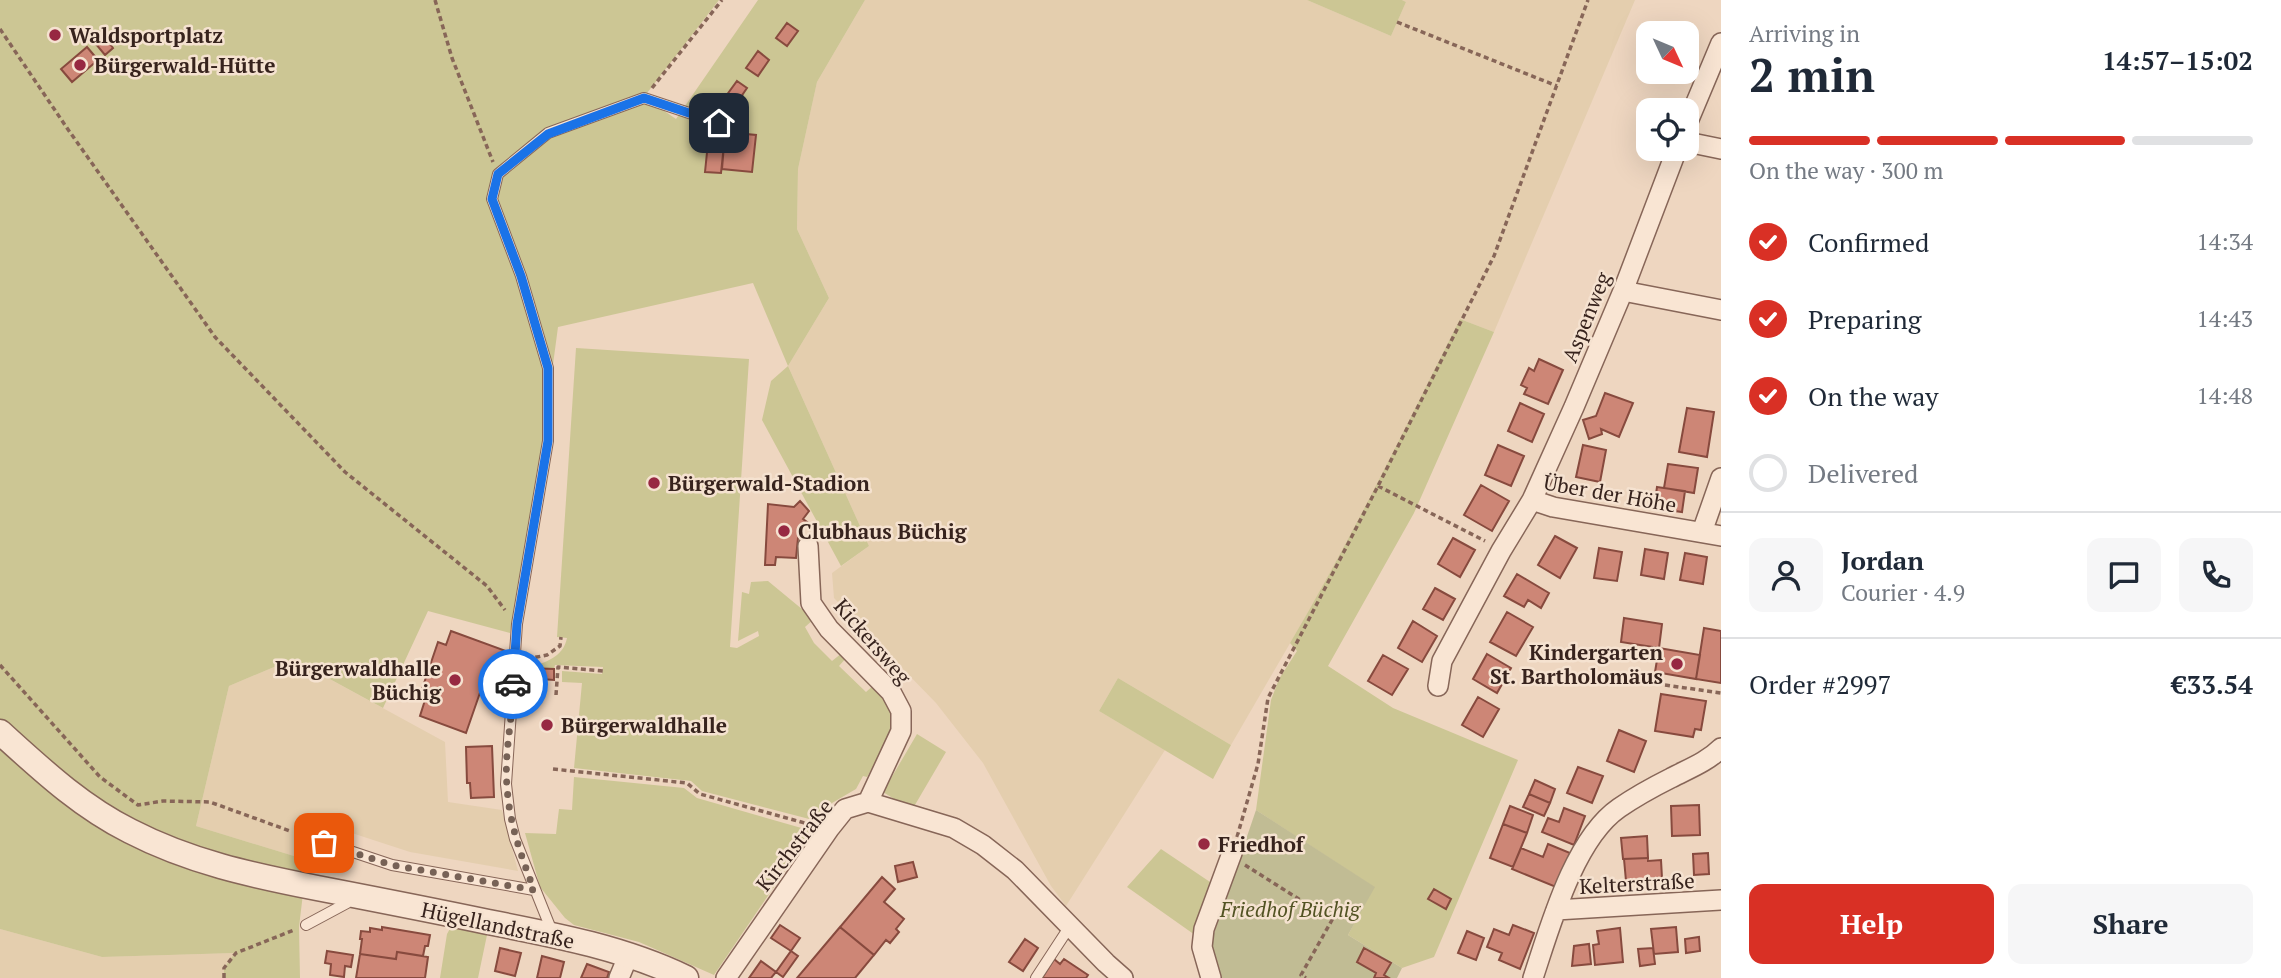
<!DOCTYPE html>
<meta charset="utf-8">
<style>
:root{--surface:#fff;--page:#f6f6f7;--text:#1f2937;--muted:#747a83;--line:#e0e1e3;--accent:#d93025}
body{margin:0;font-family:"PT Serif",serif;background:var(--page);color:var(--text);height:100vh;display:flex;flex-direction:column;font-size:26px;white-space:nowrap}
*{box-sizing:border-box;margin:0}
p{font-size:23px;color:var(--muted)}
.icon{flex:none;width:38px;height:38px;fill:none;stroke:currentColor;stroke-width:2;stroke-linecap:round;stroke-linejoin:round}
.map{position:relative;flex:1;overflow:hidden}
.side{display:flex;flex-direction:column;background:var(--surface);width:560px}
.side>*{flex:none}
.needle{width:46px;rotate:134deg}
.controls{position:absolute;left:1636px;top:21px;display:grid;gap:14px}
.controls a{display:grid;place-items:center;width:63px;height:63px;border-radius:14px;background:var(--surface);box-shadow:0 7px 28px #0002;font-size:35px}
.pin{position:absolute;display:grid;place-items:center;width:60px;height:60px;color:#fff;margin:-30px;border-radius:14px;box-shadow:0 4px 10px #0006}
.courier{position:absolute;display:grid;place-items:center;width:70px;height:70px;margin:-35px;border:5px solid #1a73e8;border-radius:50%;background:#fff;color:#222;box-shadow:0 2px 9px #0007}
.head em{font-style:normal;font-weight:600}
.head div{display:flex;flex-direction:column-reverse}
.head{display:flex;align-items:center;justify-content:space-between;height:119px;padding:0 28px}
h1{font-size:46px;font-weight:600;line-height:52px}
.bar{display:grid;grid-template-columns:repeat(4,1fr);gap:10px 7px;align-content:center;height:84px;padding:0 28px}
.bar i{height:9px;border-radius:5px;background:var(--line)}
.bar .on{background:var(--accent)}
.bar p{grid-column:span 4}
.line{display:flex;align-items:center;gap:18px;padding:0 28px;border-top:2px solid var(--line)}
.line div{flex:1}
.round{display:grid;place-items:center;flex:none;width:74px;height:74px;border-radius:14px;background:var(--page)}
ol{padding:0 28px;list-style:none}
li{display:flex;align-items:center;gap:21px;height:77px}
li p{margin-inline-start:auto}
li .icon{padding:7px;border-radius:50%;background:var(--accent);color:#fff;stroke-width:4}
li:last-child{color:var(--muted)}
li i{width:38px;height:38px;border:4px solid var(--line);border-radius:50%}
.button{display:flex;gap:14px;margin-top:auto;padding:14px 28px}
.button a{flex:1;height:80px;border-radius:14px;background:var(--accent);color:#fff;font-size:28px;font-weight:600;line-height:80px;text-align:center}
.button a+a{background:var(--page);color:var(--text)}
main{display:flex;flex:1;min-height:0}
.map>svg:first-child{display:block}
.farmland{fill:#e4ceae}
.green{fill:#ccc694}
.cemetery{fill:#c1bc94}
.building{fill:#cd8676;stroke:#874a3e;stroke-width:2}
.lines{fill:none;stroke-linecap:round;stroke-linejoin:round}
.service-casing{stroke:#876658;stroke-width:12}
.minor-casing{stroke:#876658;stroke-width:22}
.tertiary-casing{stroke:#876658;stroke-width:27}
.path{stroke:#876658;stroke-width:3.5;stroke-dasharray:5 3.5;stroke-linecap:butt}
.service{stroke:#f9e5d3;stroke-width:10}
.minor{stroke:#f9e5d3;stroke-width:19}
.tertiary{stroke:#f9e5d3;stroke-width:24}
.done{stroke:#776256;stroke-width:7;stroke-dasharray:0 12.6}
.route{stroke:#1a73e8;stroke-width:9}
.poi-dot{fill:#972842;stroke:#f5e2d0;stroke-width:2.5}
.labels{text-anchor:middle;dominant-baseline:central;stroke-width:5;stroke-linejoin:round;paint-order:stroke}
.poi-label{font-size:21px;font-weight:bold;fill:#37231d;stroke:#f5e2d0;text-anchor:start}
.street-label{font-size:21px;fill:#37231d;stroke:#f5e2d0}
.park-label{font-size:21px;font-style:italic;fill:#525323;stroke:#f5e2d0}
</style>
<main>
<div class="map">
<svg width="1721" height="978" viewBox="0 0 1721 978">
<rect width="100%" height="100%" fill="#eed6c0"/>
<path class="farmland" d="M865,0H1307L1391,36L1406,2L1402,0H1635L1494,332L1460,319L1372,495L1318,595L1231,745L1118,678L1099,711L1165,750L1066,906L1051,886L983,763L936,703L834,598L832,573L869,546L788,366L829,298L797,229L798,169L817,82Z
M293,659L445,742L448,802L502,810L518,871L410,852L315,821L305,852L307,860L196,826L229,686Z
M0,929L102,957L236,953L224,968V978H0Z"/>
<path class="green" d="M0,0H719L644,97L676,119L758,0H865L817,82L798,169L797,229L829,298L788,366L869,546L841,566L762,420L771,381L788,366L753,283L558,327L542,447L510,633L428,611L383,708L293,659L229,686L196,826L307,860L299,927L300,978H224V968L235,953L102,957L0,929Z
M1307,0H1402L1406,2L1391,36Z
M1460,319L1494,332L1414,513L1328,666L1393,708L1518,760L1434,957L1402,968L1348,935L1374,887L1256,810L1271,700L1279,679L1297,651L1290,643C1352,538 1405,428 1460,319Z
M576,348L749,359L730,647L737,648L759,636L758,631L738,641L742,592L749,594L751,582L768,581L814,619L805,627L814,643L832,661L842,653L847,657L839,666L866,692L875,684C879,689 885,695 888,701C903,727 879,755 867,777L863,776L856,789L832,803L817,821L702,791L691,781L574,768L582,683L562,682V671L602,674L603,667L555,665L554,669L528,668C545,662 563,658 567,638L557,637Z
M1118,678L1231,745L1213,779L1099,711Z
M917,734L946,752L912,810L883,792Z
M574,777L684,788L697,798L812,831L714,975L639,942L574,925L565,918L540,887L525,833L556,834L559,809L572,810Z
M1161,849L1213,884L1195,935L1127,887Z
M452,925L487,935L478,978H440L447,934Z"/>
<path class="cemetery" d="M1256,810L1375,887L1348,935L1402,968L1397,978H1222L1209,948Z"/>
<path class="building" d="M787,23L798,31L787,46L776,38Z
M104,36L113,48L105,55L95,43Z
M87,47L98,60L72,82L61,69Z
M758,51L769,60L758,76L746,68Z
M737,81L747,88L736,104L726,96Z
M714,104L732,109L729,122L711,118Z
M725,132L756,135L752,172L722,169Z
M709,133L725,135L721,173L705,172Z
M1539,359L1563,370L1548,404L1524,394L1527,388L1521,385L1529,368L1534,371Z
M1605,393L1633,403L1619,437L1601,429L1602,434L1589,439L1583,420L1596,416Z
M1520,403L1544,414L1532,442L1508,431Z
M1687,408L1714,412L1707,457L1679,452Z
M1498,445L1524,456L1511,486L1485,475Z
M1583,445L1606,450L1600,482L1576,477Z
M1668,464L1698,468L1694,493L1664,488Z
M1481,485L1509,501L1492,531L1464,515Z
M1657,487L1685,491L1682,512L1654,508Z
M800,501L809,511L803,519L807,522L800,530L803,533L798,538L796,558L776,557L775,565H765L768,504L794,507Z
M1555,536L1577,548L1560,578L1538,565Z
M1453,538L1475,550L1460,577L1438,564Z
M1599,548L1622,552L1617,581L1594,578Z
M1645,549L1668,553L1664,579L1641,575Z
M1685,553L1707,557L1703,584L1680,580Z
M1517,574L1549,593L1541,608L1528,600L1524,607L1504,596Z
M1435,588L1455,599L1443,620L1423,609Z
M1507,612L1533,627L1516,656L1490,642Z
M1624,618L1662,624L1659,648L1621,642Z
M1413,621L1437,636L1422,662L1398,648Z
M1704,628L1721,631V683L1696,679Z
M451,631L506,651L501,665L491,661L466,733L420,716L426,697L420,695L438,642L446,645Z
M1659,648L1700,655L1696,679L1655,672Z
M1487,654L1511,668L1497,693L1473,679Z
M1383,655L1408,669L1392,695L1368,681Z
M528,668L554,669V680L527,678Z
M1661,694L1706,701L1701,730L1695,729L1693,737L1655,731Z
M1478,697L1499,709L1483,737L1462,725Z
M1619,730L1646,741L1634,772L1607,761Z
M492,746L494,797L471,798L470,783H467L466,747Z
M1578,767L1603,776L1592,803L1567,793Z
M1535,780L1555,789L1550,803L1529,794Z
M1529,794L1550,803L1544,816L1523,807Z
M1699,805L1700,835L1672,836L1671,806Z
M1510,806L1533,815L1527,833L1503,824Z
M1564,808L1585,816L1574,845L1542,832L1548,818L1559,822Z
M1503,824L1527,833L1513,867L1490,858Z
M1647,836L1648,858L1623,859L1621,838Z
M1548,844L1570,853L1556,887L1512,869L1521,848L1543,857Z
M1708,853L1709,874L1694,875L1693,854Z
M1648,858V861L1661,860L1662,878L1626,881L1624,859Z
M913,862L917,877L898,882L895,866Z
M882,877L895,889L884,902L904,919L896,929L899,932L890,943L886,940L874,955L840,927Z
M1434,889L1451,899L1446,909L1428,899Z
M780,925L800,938L791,951L771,938Z
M1513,925L1534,933L1520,969L1499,960L1502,953L1487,947L1494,929L1509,935Z
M382,927L430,935L428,946H425L423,956L397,952L396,959L360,954L362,939H360L361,931L370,932V928L382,930Z
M840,927L874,955L855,978H797Z
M1676,927L1678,952L1654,954L1651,929Z
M1620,928L1623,962L1595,965L1593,945L1599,944L1597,931Z
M1467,931L1484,938L1476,960L1458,953Z
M1699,937L1700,951L1686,953L1685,939Z
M1025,939L1038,948L1023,971L1009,962Z
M1589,944L1591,964L1572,966L1574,946Z
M500,948L521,953L515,976L495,971Z
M1364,948L1391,963L1384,975L1389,978H1374L1376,973L1357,962Z
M1653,948L1655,964L1640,966L1638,949Z
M327,951L353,955L351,967L345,966L344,977L330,975L331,964L325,963Z
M791,951L798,956L783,977L776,972Z
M397,952L428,957L425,978H356L360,954L396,959Z
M542,956L564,962L560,978H537Z
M1054,959L1060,964L1064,959L1088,975L1086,978H1042Z
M761,961L776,972L771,978H749Z
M587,964L609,972L607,978H581Z"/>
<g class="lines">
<defs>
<path id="service" d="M302,835L392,865L534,890
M306,925L347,903L349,898
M553,934L515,839L510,819L506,784L517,624L548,441V368L521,276L492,199L498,174L548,133L644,98L719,123
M1036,978L1070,926"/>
<path id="minor" d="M1687,124L1721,43
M1687,142L1721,149
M1623,291L1721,310
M1532,500L1553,507L1721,536
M1702,532L1721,478
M808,546L811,603L829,629L891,692L901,711V731L868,802
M1438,686L1442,661L1501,551L1532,500L1574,407L1623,291L1677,149
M1556,910L1721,900
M619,978L629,954
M726,978L829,829L845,809L868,802L954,828L983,845L1015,870L1106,963L1123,978
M1211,978L1202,947L1204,929L1232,853
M1533,978C1550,927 1574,839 1619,808C1635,797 1653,787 1671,778C1688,769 1707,762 1721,748"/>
<path id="tertiary" d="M0,732C41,769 80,806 130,831C190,862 251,875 317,888C374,899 431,910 488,922C555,935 624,948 686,978"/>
</defs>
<use href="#service" class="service-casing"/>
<use href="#minor" class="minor-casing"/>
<use href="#tertiary" class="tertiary-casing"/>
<path class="path" d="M435,0L452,58L493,162
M1397,22L1557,86
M0,29L67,128L215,337L345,472L487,586L505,610
M652,88L722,0
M1378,486L1485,541
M527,659L547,655L560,646L561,637
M0,665L100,777L138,805L163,801L210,802L290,831
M1665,685L1721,693
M556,695L558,667L603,671
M553,769L687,783L700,794L812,825
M1237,837L1258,764L1268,698L1378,486L1494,256L1588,0
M1245,865L1332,920L1301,975L1306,978
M224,978V968L236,953L294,930"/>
<use href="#service" class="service"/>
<use href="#minor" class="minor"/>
<use href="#tertiary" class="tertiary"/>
</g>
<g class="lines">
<path class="done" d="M324,843L392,865L534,890C521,855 509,823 507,786C504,752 513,718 513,684"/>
<path class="route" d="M513,684L517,624L548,441V368L521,276L492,199L498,174L548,134L644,98L719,123"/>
</g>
<g class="poi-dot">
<circle cx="55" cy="35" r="7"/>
<circle cx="80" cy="65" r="7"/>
<circle cx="654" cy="483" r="7"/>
<circle cx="784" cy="531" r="7"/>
<circle cx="1677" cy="664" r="7"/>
<circle cx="455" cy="680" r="7"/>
<circle cx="547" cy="725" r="7"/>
<circle cx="1204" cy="844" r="7"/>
</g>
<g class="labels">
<g class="poi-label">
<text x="69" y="35">Waldsportplatz</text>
<text x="94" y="65">Bürgerwald-Hütte</text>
<text x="668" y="483">Bürgerwald-Stadion</text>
<text x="798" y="531">Clubhaus Büchig</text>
<text x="1663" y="652" text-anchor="end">Kindergarten<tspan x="1663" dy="24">St. Bartholomäus</tspan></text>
<text x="441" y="668" text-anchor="end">Bürgerwaldhalle<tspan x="441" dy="24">Büchig</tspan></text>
<text x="561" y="725">Bürgerwaldhalle</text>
<text x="1218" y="844">Friedhof</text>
</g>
<g class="street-label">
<text transform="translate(1586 317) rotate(-68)">Aspenweg</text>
<text transform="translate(1610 493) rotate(10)">Über der Höhe</text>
<text transform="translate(873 641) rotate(49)">Kickersweg</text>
<text transform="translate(794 845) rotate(-52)">Kirchstraße</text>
<text transform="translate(1637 883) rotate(-3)">Kelterstraße</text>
<text transform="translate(498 925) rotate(12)">Hügellandstraße</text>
</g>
<g class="park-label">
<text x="1290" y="909">Friedhof Büchig</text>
</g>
</g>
</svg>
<div class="controls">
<a><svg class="needle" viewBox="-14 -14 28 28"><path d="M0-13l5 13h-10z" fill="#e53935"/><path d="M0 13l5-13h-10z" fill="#747a83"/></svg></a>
<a><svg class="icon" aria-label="locate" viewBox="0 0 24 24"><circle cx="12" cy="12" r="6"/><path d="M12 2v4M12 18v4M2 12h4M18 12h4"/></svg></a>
</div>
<div class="pin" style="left:324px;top:843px;background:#ea580c"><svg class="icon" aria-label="bag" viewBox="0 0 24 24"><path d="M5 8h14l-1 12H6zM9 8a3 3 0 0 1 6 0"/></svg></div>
<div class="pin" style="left:719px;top:123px;background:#1f2937"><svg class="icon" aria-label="home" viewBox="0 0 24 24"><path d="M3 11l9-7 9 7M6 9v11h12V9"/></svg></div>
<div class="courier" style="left:513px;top:684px"><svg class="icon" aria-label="car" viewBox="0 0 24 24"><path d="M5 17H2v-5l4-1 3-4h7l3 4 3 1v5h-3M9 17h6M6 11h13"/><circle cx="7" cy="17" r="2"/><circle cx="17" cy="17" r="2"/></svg></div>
</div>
<section class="side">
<div class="head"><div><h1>2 min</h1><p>Arriving in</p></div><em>14:57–15:02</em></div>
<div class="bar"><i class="on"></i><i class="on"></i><i class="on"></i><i></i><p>On the way · 300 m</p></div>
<ol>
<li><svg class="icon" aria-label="check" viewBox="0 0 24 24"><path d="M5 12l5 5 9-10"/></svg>Confirmed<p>14:34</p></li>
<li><svg class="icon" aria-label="check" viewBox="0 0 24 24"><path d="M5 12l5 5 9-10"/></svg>Preparing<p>14:43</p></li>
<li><svg class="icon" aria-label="check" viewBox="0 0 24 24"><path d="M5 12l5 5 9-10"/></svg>On the way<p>14:48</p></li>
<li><i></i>Delivered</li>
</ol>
<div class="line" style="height:126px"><a class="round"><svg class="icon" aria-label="person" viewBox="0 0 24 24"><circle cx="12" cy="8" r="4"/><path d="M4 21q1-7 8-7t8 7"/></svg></a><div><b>Jordan</b><p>Courier · 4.9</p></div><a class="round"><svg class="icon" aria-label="chat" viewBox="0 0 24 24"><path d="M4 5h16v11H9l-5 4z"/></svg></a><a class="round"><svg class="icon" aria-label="phone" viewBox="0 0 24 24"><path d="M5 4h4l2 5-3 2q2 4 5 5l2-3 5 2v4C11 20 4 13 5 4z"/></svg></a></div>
<div class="line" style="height:91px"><div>Order #2997</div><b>€33.54</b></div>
<div class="button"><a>Help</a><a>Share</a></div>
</section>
</main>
